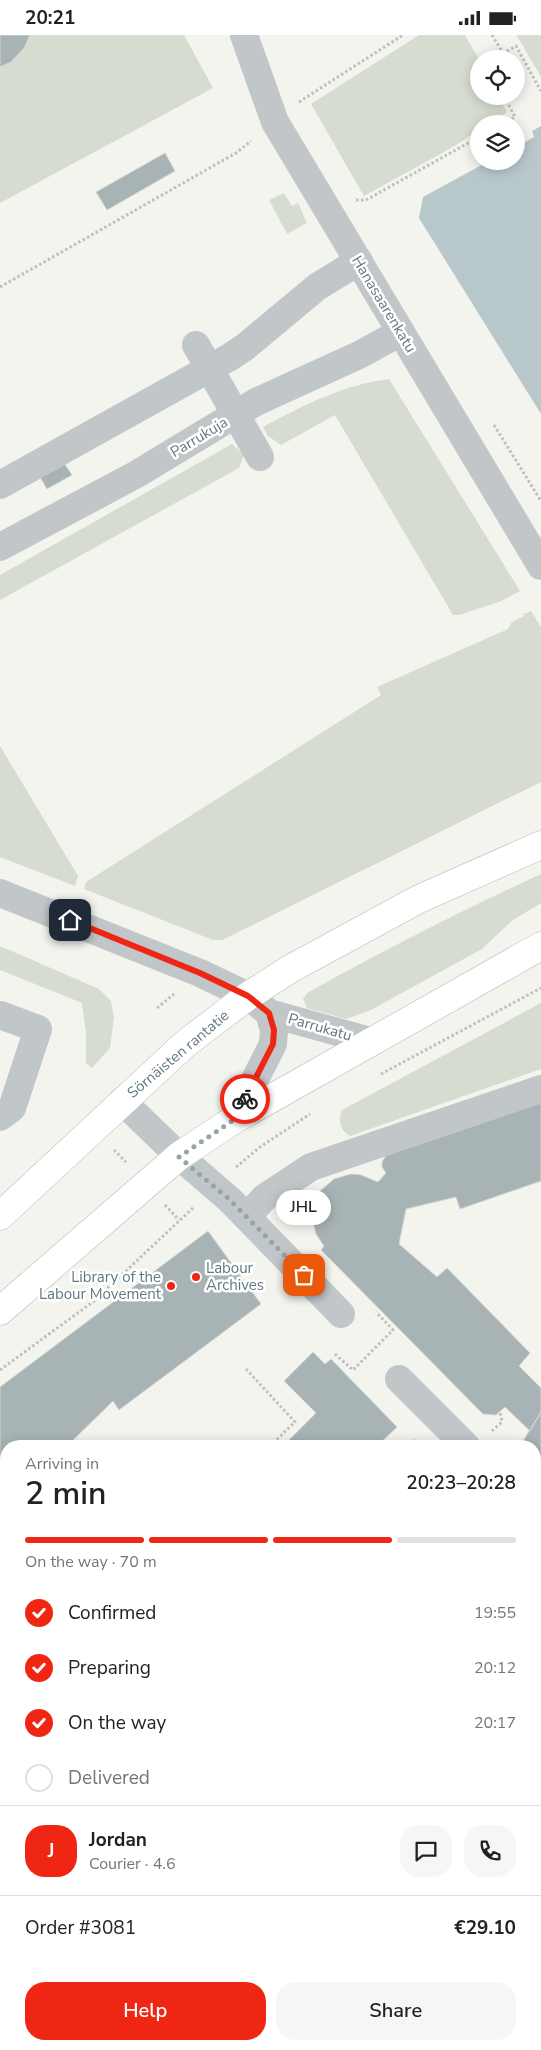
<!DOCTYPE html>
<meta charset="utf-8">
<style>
:root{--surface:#fff;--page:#f6f6f6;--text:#222;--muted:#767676;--line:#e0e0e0;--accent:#f02614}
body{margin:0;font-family:"Nunito Sans",sans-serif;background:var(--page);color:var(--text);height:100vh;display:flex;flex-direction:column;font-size:19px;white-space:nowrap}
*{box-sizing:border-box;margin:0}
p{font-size:16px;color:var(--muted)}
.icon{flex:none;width:28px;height:28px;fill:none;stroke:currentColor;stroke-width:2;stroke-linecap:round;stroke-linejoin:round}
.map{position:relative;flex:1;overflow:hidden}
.sheet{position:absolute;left:0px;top:1405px;width:541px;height:610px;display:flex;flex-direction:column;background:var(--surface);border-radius:20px 20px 0 0;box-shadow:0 2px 12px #0003}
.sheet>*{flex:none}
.fabs{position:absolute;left:470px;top:15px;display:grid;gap:10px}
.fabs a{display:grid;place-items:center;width:55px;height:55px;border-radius:50%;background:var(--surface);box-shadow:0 2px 12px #0003;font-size:25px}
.pin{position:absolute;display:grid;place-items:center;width:42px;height:42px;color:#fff;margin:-21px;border-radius:10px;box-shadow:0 2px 8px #0006}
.courier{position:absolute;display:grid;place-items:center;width:50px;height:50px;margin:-25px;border:4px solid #f02614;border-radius:50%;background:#fff;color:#222;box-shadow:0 1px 6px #0007}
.bubble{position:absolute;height:35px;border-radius:18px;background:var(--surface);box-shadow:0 2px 12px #0003;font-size:16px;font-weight:600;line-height:35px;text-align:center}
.overview em{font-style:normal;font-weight:600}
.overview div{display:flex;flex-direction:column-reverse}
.overview{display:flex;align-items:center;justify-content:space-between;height:85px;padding:0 25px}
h1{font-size:32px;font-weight:600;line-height:38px}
.bar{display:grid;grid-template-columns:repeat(4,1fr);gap:8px 5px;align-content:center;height:60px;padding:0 25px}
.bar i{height:6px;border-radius:4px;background:var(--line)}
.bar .current{background:var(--accent)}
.bar p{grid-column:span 4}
.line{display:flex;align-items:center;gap:12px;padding:0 25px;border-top:1px solid var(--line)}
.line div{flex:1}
.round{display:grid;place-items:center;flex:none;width:52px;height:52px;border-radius:20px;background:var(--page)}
ol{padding:0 25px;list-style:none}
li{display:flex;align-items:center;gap:15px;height:55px}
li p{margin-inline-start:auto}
li .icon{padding:5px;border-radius:50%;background:var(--accent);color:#fff;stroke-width:4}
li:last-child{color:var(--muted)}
li i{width:28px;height:28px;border:2px solid var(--line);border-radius:50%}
.action{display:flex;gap:10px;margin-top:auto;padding:10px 25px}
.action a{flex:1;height:58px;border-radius:20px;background:var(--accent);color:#fff;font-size:20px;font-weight:600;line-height:58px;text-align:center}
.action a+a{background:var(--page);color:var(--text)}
.status{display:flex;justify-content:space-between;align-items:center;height:35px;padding:0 25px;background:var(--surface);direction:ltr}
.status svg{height:14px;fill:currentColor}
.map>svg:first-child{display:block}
.green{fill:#d6dcd0}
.water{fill:#b8c8ca}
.building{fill:#a8b3b5;stroke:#d5d5d3}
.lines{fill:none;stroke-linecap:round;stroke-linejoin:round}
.major-casing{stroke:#b2b8ba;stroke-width:29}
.path{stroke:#bdbfc1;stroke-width:3;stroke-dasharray:2.5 2.5;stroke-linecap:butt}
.minor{stroke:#c1c6c8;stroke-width:28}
.major{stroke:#fff;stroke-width:28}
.done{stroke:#94a4a9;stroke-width:5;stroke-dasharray:0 9}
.route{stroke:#f02614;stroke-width:6}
.poi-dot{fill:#f02614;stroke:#fff;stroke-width:2}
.labels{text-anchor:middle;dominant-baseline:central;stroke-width:5;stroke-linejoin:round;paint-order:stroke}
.street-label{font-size:15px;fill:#617983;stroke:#fff}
.poi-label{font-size:15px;fill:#617983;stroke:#fff;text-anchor:start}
</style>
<div class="status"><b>20:21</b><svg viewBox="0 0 49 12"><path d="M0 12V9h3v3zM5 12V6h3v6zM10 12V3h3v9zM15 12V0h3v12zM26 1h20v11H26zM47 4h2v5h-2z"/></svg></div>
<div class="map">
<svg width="541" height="2015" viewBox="0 0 541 2015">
<rect width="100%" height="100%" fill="#f4f4ef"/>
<path class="green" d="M0,0H184L213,53L0,168Z
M419,0H465L479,24V61H498L507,77L489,89H479V95L453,112L364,161L311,69Z
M517,0H541V42L517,1Z
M284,158L292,171L298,168L307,188L287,199L269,165Z
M389,344L520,556L499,567L459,580H453L335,380L281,410L268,401L263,392C302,371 345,349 389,344Z
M232,409L244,420L239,433L0,565V540Z
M531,576L541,592V747L222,905H213L84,854L86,847L381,660L377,652L508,594L511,588L524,581L523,579Z
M0,711L78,841L75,851L0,822Z
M541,839V868L513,885L482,914L371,975L346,984L307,973L303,964L307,958C384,915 461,876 541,839Z
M0,911L99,954L111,966L114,982L110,1013L92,1033L86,1028V998L82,968L0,935Z
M541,968V1034L350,1101C340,1096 338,1085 342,1075Z
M535,1532L541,1538V2015H0V1902L6,1896V2009H535Z"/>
<path class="water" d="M541,91V379L419,183L423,162L489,126H516V112L534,102L532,96Z"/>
<path class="building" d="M0,0H30L24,13L11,27L0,32Z
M165,118L175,136L107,175L96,157Z
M64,428L72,440L47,454L40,442Z
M541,1065V1146L460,1174L456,1162L406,1174L399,1209L437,1242L447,1233L530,1318L519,1331L541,1353V1377L530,1396L505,1372L496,1380L483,1379L321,1215L324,1211L316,1199L312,1183L316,1163L320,1156L334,1144L351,1139L361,1140L378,1147L386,1138L382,1132V1127L387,1119Z
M208,1196L261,1269L119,1375L113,1366L67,1411H6V1544L0,1550V1352Z
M313,1317L325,1329L331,1324L397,1392L377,1411H292L287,1407L316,1378L284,1346Z
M541,1377V1436L535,1429V1411H520Z
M6,1783V1893L0,1899V1789Z"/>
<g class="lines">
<defs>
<path id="major" d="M0,1181L185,1009L248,961L290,934L419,864L541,810
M0,1276L179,1121L235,1084L541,911"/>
</defs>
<use href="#major" class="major-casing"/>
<path class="path" d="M492,0L503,18
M494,24L516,11L541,56
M299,67L403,0
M503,89L515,82L504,61
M356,165H366L479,102
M0,252L236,118L251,106
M494,390L541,466
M157,973L174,959
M381,1039L541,953
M114,1115L126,1127
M236,1132L260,1112L310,1079
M165,1170L179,1185
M290,1182L312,1179
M335,1319L353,1335L393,1295L376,1277
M246,1334L295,1387L270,1411
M0,1335L94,1266L194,1172
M492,1396L502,1387L500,1377
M411,1411L416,1404
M6,1579V1581
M535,1628L541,1636
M535,1757H541
M0,1912L6,1906
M0,1983L6,1971
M66,2009V2015
M482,2009L484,2015
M202,2015L204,2009"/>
<path class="minor" d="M244,0L275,87L541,531
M196,310L260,422
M0,450L230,322L245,312L317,252L359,226
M0,512L137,439L256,367L359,320L401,297
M0,858L200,938L248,961L269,978L370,1006
M0,980L38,994L12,1073L0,1082
M122,1066L179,1121L230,1165L341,1279
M235,1084L273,1009L274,995L269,978
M247,1182L264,1163L311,1132L541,1054
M399,1344L466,1411
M535,1480L541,1486
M535,1886L541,1884"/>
<use href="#major" class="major"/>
</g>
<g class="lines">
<path class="done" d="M245,1064L235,1084L179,1122L230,1165L304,1240"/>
<path class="route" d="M70,885L200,938L248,961L269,978L274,995L273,1009L245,1064"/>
</g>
<g class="poi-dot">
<circle cx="196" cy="1242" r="5"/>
<circle cx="171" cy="1251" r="5"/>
</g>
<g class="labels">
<g class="street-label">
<text transform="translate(384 269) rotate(59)">Hanasaarenkatu</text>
<text transform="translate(199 402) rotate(-31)">Parrukuja</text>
<text transform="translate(320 992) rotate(16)">Parrukatu</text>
<text transform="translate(178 1019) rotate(-40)">Sörnäisten rantatie</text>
</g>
<g class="poi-label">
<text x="206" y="1233">Labour<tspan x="206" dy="17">Archives</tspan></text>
<text x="161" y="1242" text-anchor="end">Library of the<tspan x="161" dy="17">Labour Movement</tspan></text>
</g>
</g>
</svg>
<div class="fabs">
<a><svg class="icon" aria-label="locate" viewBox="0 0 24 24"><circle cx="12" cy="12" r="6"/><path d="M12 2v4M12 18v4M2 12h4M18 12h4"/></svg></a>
<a><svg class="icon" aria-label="layers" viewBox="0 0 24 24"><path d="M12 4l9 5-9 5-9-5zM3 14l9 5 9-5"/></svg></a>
</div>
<div class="pin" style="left:304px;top:1240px;background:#ea580c"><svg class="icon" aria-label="bag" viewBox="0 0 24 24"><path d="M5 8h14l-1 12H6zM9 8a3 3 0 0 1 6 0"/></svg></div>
<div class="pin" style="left:70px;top:885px;background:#1f2937"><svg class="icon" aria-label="home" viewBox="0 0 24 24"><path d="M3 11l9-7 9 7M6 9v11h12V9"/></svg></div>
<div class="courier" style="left:245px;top:1064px"><svg class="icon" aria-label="bike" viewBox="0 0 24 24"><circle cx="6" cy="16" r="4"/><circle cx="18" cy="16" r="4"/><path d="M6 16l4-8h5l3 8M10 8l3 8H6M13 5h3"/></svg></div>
<div class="bubble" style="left:276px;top:1155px;width:55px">JHL</div>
<section class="sheet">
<div class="overview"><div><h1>2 min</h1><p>Arriving in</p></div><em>20:23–20:28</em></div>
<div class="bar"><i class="current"></i><i class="current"></i><i class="current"></i><i></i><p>On the way · 70 m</p></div>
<ol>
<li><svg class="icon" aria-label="check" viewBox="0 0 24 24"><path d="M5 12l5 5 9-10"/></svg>Confirmed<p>19:55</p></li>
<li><svg class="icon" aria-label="check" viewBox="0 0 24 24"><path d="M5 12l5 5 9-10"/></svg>Preparing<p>20:12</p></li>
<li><svg class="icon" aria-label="check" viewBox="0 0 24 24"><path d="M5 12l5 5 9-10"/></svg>On the way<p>20:17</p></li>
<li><i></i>Delivered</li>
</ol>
<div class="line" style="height:90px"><b class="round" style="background:var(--accent);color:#fff">J</b><div><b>Jordan</b><p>Courier · 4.6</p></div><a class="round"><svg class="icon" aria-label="chat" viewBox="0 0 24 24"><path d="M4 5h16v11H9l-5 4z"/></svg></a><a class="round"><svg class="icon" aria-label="phone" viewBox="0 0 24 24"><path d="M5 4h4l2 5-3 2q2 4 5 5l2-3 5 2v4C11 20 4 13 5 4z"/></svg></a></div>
<div class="line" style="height:65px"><div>Order #3081</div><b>€29.10</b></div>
<div class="action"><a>Help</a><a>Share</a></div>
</section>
</div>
